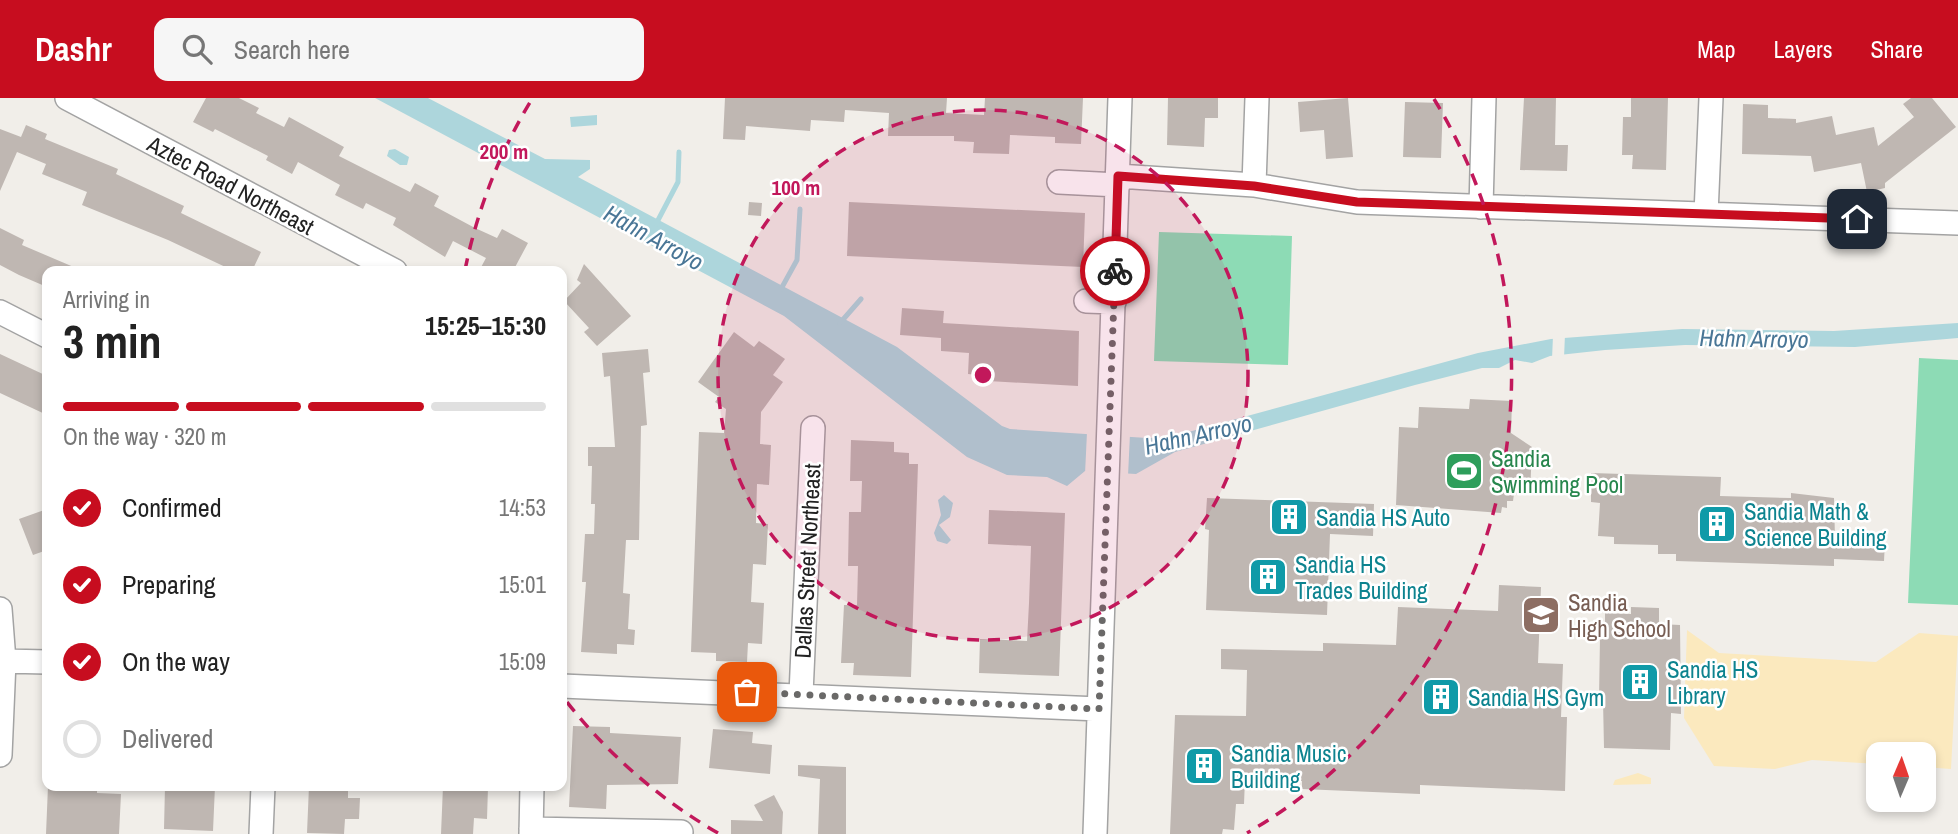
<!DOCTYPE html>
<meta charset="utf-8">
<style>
:root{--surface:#fff;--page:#f6f6f6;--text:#222;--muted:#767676;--line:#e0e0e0;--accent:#c70d1f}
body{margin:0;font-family:"Archivo Narrow",sans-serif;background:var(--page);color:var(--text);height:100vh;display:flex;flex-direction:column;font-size:26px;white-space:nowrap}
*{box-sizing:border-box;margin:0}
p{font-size:23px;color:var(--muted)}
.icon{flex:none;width:38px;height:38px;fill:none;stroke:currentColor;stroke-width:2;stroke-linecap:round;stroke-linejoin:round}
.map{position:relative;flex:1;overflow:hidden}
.sheet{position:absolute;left:42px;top:168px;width:525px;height:525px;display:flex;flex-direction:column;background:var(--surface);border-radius:14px;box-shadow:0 4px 10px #0003}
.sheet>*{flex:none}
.needle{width:46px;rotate:2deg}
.fabs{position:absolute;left:1866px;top:644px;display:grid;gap:14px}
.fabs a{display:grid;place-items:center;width:70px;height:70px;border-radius:14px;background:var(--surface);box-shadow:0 4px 10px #0003;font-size:35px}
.pin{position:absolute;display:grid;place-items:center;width:60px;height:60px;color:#fff;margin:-30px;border-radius:14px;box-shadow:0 4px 10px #0006}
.courier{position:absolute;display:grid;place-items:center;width:70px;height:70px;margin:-35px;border:5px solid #c70d1f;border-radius:50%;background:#fff;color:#222;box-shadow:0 2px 9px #0007}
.headline em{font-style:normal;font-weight:700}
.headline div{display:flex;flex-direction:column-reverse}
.headline{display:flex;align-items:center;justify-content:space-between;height:119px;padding:0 21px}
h1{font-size:46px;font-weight:700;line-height:52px}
.bar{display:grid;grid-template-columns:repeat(4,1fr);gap:10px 7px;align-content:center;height:84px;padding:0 21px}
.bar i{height:9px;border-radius:5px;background:var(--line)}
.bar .current{background:var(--accent)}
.bar p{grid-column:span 4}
ol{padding:0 21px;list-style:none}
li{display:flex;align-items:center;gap:21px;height:77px}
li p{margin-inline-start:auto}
li .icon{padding:7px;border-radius:50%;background:var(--accent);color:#fff;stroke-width:4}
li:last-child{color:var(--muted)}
li i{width:38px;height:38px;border:4px solid var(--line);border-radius:50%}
header{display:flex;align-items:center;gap:42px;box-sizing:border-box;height:98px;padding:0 35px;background:var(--accent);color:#fff}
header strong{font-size:33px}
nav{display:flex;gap:38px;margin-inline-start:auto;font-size:24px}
.search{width:490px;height:63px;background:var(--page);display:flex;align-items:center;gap:18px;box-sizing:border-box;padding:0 24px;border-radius:14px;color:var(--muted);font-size:26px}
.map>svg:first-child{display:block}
.sand{fill:#fbe9be}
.pitch{fill:#8ddbb5}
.water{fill:#add6dc}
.pier{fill:#f1eee9}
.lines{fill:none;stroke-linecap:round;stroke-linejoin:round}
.stream{stroke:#add6dc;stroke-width:5}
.building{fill:#bfb7b2}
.minor-casing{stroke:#a3a3a3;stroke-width:26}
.minor{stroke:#fff;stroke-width:23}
.done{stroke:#6a6968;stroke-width:7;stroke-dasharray:0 12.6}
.route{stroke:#c70d1f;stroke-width:9}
.ring{fill:none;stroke:#c2185b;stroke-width:3.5;stroke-dasharray:12 9}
.labels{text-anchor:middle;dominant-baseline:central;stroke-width:5;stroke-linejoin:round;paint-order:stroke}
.street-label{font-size:23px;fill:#222;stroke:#fff}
.leisure-label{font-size:23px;fill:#27864d;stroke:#fff;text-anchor:start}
.culture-label{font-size:23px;fill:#0d838f;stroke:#fff;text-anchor:start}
.education-label{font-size:23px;fill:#785e54;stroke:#fff;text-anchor:start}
.water-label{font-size:24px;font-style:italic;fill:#497696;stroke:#fff}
.centre{fill:#c2185b;stroke:#fff;stroke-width:3.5}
.ring-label{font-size:21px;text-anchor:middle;font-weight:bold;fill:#c2185b;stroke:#fff;stroke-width:5;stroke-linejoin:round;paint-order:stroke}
</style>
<header>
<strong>Dashr</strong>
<div class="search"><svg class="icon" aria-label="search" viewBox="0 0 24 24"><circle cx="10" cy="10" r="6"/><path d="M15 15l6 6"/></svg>Search here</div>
<nav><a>Map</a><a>Layers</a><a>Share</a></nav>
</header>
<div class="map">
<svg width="1958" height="736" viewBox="0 0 1958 736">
<rect width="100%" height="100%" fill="#f1eee9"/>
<path class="sand" d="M1687,532L1719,555L1876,564L1919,535L1958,538L1951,671L1923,669V656H1878V666L1812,662L1775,671L1714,668L1684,620Z
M1638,675L1651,680V686L1613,687L1615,682Z"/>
<path class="pitch" d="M1159,134L1292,138L1288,267L1154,263Z
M1919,260L1958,262V507L1908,505Z"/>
<path class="water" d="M375,0H428L545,61L590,62V71L578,79L897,249L1002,328L1010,331L1147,340L1170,339L1478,255L1551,241L1682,231L1834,233L1958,225V240L1855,249L1685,247L1605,252L1550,258L1532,265L1515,262L1499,270H1482L1415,287L1175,354L1136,376L1085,373L1067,388L1047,379L1007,377L967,359L784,218Z
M597,17V27L571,29L570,19Z
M395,51L409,59L407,67H400L387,58L389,52Z
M944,397L953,405L950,419L939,427L951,442L947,446L937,443L934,435L941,417L938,402Z"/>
<path class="pier" d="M1565,236L1564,260L1552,261L1553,238Z
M1087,334L1130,336L1128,378L1085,376Z"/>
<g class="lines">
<path class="stream" d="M656,126L678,84L679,54
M781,191L797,162L800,111
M840,225L861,201"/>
</g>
<path class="building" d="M206,0H239L259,10L256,15L284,29L289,19L344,49L339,58L410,94L415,85L439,98L434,108L475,130L497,140L502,131L528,145L513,173H479L486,160L453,143L445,159L393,127L396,120L366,105L363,111L335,97L340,87L298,64L292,76L266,62L268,58L215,31L213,34L193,24Z
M725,0H947L946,15L984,17L985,0H1083L1081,46L1055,45V39L1010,37L1009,56L973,55L974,44L954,43V38H888L889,15L845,12L844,24L811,22L810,33L746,28L745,42L723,41Z
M1168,0H1218V20H1205L1204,49L1167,47Z
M1348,0L1353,59L1326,61L1324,32L1300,34L1298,4Z
M1524,0H1556L1555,47H1568L1567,73L1520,72Z
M1631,0H1668L1666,72L1632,71L1633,57H1622L1623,19H1631Z
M1911,0H1932L1956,29L1885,85V90L1867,94L1861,65L1814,74L1811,58L1742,56L1743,6L1768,7V20L1796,21V25L1832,18L1836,37L1874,29L1878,48L1914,19L1903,6Z
M1405,4L1443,5L1441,60L1403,59Z
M26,27L47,36L45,41L118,71L116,76L184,108L181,115L261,154L252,173H234L168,142L82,107L87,94L42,76L46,66L17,54L0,93V31L21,39Z
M749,104L762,105L761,118L748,117Z
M849,104L1085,115L1083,169L847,158Z
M0,130L24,142L22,147L83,173H47V189L19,177L0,167Z
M584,166L631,218L597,248L584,234L589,230L564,203L581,185L577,182Z
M902,210L944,213L943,225L1079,233L1078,288L988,283V278L968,276L969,255L941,253V240L900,237Z
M734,234L754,249L759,243L785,261L773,277L783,284L761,314L760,346L771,347L769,387L757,386L756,425L768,426L766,467L753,466L751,504L764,505L762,546L748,545L747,564L716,563V555L691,554L699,334L724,335L726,311L715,304L719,299L698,284Z
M648,251L650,274L643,275L647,327L641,328L639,442H626L623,495L630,496L628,531L635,532L634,547L617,546V556L581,554L586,484H582L585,436H594L595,406H591L592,368H588V349H615L610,278L604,279L602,255Z
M0,256L47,278V317L0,295Z
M1470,301L1512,303L1511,335L1532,349L1530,397L1514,396L1513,403H1507V410L1502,409L1501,415L1396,407L1399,329L1418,330L1419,309L1469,311Z
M851,342L894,344V354L909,355V366H918L911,579L853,577L854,565H841L844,507H857L858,468H848L849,414H861L862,383H850Z
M1591,375L1721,379L1720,398L1791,400V395L1834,400L1835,441L1885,443L1884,463L1834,461V468L1676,463V456H1658V447L1614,446V439L1598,438L1600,405L1591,404Z
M1207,400L1374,406L1373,438L1330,436L1327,517L1206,512L1209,432L1205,431Z
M47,411V452L33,457L19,421Z
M989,412L1065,415L1059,578L979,575L980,541L1027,543L1029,505L1031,448L988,446Z
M1499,487L1541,489L1538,565L1563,566L1561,619H1567L1565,693L1420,687V696L1302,691V683L1245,681L1244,706H1236L1234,732L1223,731L1222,736H1170L1175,617L1246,618L1247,572L1221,571V551L1323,553V545L1396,547L1398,509L1498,513Z
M1631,509L1659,510V526L1680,527L1681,616L1671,615L1670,652L1604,650L1603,602L1599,601L1600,539H1605V515L1631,516Z
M573,628L610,629V635L681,639L678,686L607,687L606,711L569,709Z
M713,631L753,634L752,645L772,647L770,676L709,670Z
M798,667L846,669V736H818L820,681L798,678Z
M48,688H97V695L121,696L119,736H46Z
M165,688H215L213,733L164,731Z
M309,688H348V700H360L359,721H345L344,736L307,735Z
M443,688L488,689L487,721L474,720L473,736H441Z
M774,697L783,714L782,736H731V722L763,723L754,707Z"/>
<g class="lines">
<defs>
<path id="minor" d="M67,0L395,173
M1118,78L1254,87L1357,104L1958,125
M1059,84L1118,87
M1254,87L1257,0
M1481,109L1484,0
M1706,116L1711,0
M1086,203L1114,204
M0,214L47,238
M0,511L4,563L0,657
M4,563L47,564
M562,588L1099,611
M801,596L813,330
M531,731L681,734
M261,736L263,688
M531,736L532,688
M1095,736L1120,0"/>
</defs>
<use href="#minor" class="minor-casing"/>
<use href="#minor" class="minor"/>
</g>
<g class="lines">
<path class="done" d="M747,594L1099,611L1115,173"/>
<path class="route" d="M1115,173L1118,78L1254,88L1357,104L1857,121"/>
</g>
<circle cx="983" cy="277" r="265" fill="#c2185b" fill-opacity=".12"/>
<g class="ring">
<circle cx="983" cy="277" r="265"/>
<path d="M718 735A529 529 0 0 1 563 599M465 172A529 529 0 0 1 532 1M1434 1A529 529 0 0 1 1247 735"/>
</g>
<defs>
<symbol id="stadium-square" viewBox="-11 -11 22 22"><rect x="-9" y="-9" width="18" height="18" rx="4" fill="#2e9e5b" stroke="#fff"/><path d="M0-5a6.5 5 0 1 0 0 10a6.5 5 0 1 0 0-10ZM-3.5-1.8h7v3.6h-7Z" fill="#fff"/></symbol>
<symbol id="building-square" viewBox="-11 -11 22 22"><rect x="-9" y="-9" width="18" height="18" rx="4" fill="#0f9aa8" stroke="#fff"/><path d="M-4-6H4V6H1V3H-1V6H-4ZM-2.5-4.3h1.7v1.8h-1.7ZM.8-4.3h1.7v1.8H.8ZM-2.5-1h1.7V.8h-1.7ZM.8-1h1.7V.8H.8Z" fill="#fff"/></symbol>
<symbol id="school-square" viewBox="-11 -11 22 22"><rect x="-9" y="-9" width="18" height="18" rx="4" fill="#8d6e63" stroke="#fff"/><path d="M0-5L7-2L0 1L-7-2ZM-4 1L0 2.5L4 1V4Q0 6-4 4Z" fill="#fff"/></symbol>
</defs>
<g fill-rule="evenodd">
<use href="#stadium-square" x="1442" y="351" width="44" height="44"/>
<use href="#building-square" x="1267" y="397" width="44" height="44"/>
<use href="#building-square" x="1695" y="404" width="44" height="44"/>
<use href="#building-square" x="1246" y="457" width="44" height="44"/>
<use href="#school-square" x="1519" y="495" width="44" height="44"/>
<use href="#building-square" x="1618" y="562" width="44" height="44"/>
<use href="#building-square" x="1419" y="577" width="44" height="44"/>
<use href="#building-square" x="1182" y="646" width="44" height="44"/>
</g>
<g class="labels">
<g class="street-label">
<text transform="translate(231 87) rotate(28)">Aztec Road Northeast</text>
<text transform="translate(807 463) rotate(-87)">Dallas Street Northeast</text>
</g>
<g class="leisure-label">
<text x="1491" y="360">Sandia<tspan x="1491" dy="26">Swimming Pool</tspan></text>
</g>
<g class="culture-label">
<text x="1744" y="413">Sandia Math &amp;<tspan x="1744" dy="26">Science Building</tspan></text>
<text x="1316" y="419">Sandia HS Auto</text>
<text x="1295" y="466">Sandia HS<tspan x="1295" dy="26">Trades Building</tspan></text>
<text x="1667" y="571">Sandia HS<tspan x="1667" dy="26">Library</tspan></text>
<text x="1468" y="599">Sandia HS Gym</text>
<text x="1231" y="655">Sandia Music<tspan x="1231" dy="26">Building</tspan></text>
</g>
<g class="education-label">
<text x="1568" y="504">Sandia<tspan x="1568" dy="26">High School</tspan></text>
</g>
<g class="water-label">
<text transform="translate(654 139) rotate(29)">Hahn Arroyo</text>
<text transform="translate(1754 240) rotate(1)">Hahn Arroyo</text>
<text transform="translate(1198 336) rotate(-13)">Hahn Arroyo</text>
</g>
</g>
<circle cx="983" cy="277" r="10" class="centre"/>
<g class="ring-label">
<text x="504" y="61">200 m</text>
<text x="796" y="97">100 m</text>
</g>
</svg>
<div class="fabs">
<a><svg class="needle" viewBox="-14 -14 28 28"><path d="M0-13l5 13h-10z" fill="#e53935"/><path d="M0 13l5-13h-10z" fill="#767676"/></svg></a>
</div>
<div class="pin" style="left:747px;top:594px;background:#ea580c"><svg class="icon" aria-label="bag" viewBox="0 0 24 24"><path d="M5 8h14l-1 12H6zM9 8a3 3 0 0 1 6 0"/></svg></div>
<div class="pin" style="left:1857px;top:121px;background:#1f2937"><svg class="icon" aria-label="home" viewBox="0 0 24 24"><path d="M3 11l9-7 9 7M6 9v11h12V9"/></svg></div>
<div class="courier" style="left:1115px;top:173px"><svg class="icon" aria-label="bike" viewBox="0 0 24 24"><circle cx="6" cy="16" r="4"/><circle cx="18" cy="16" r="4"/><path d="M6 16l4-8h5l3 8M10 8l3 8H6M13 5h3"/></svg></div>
<section class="sheet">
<div class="headline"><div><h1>3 min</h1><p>Arriving in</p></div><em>15:25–15:30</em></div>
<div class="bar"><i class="current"></i><i class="current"></i><i class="current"></i><i></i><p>On the way · 320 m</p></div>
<ol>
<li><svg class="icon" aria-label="check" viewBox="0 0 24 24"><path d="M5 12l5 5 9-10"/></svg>Confirmed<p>14:53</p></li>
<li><svg class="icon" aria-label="check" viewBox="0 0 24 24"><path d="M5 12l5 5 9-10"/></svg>Preparing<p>15:01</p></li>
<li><svg class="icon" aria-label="check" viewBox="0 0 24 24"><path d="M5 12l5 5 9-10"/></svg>On the way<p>15:09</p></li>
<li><i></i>Delivered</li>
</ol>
</section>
</div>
